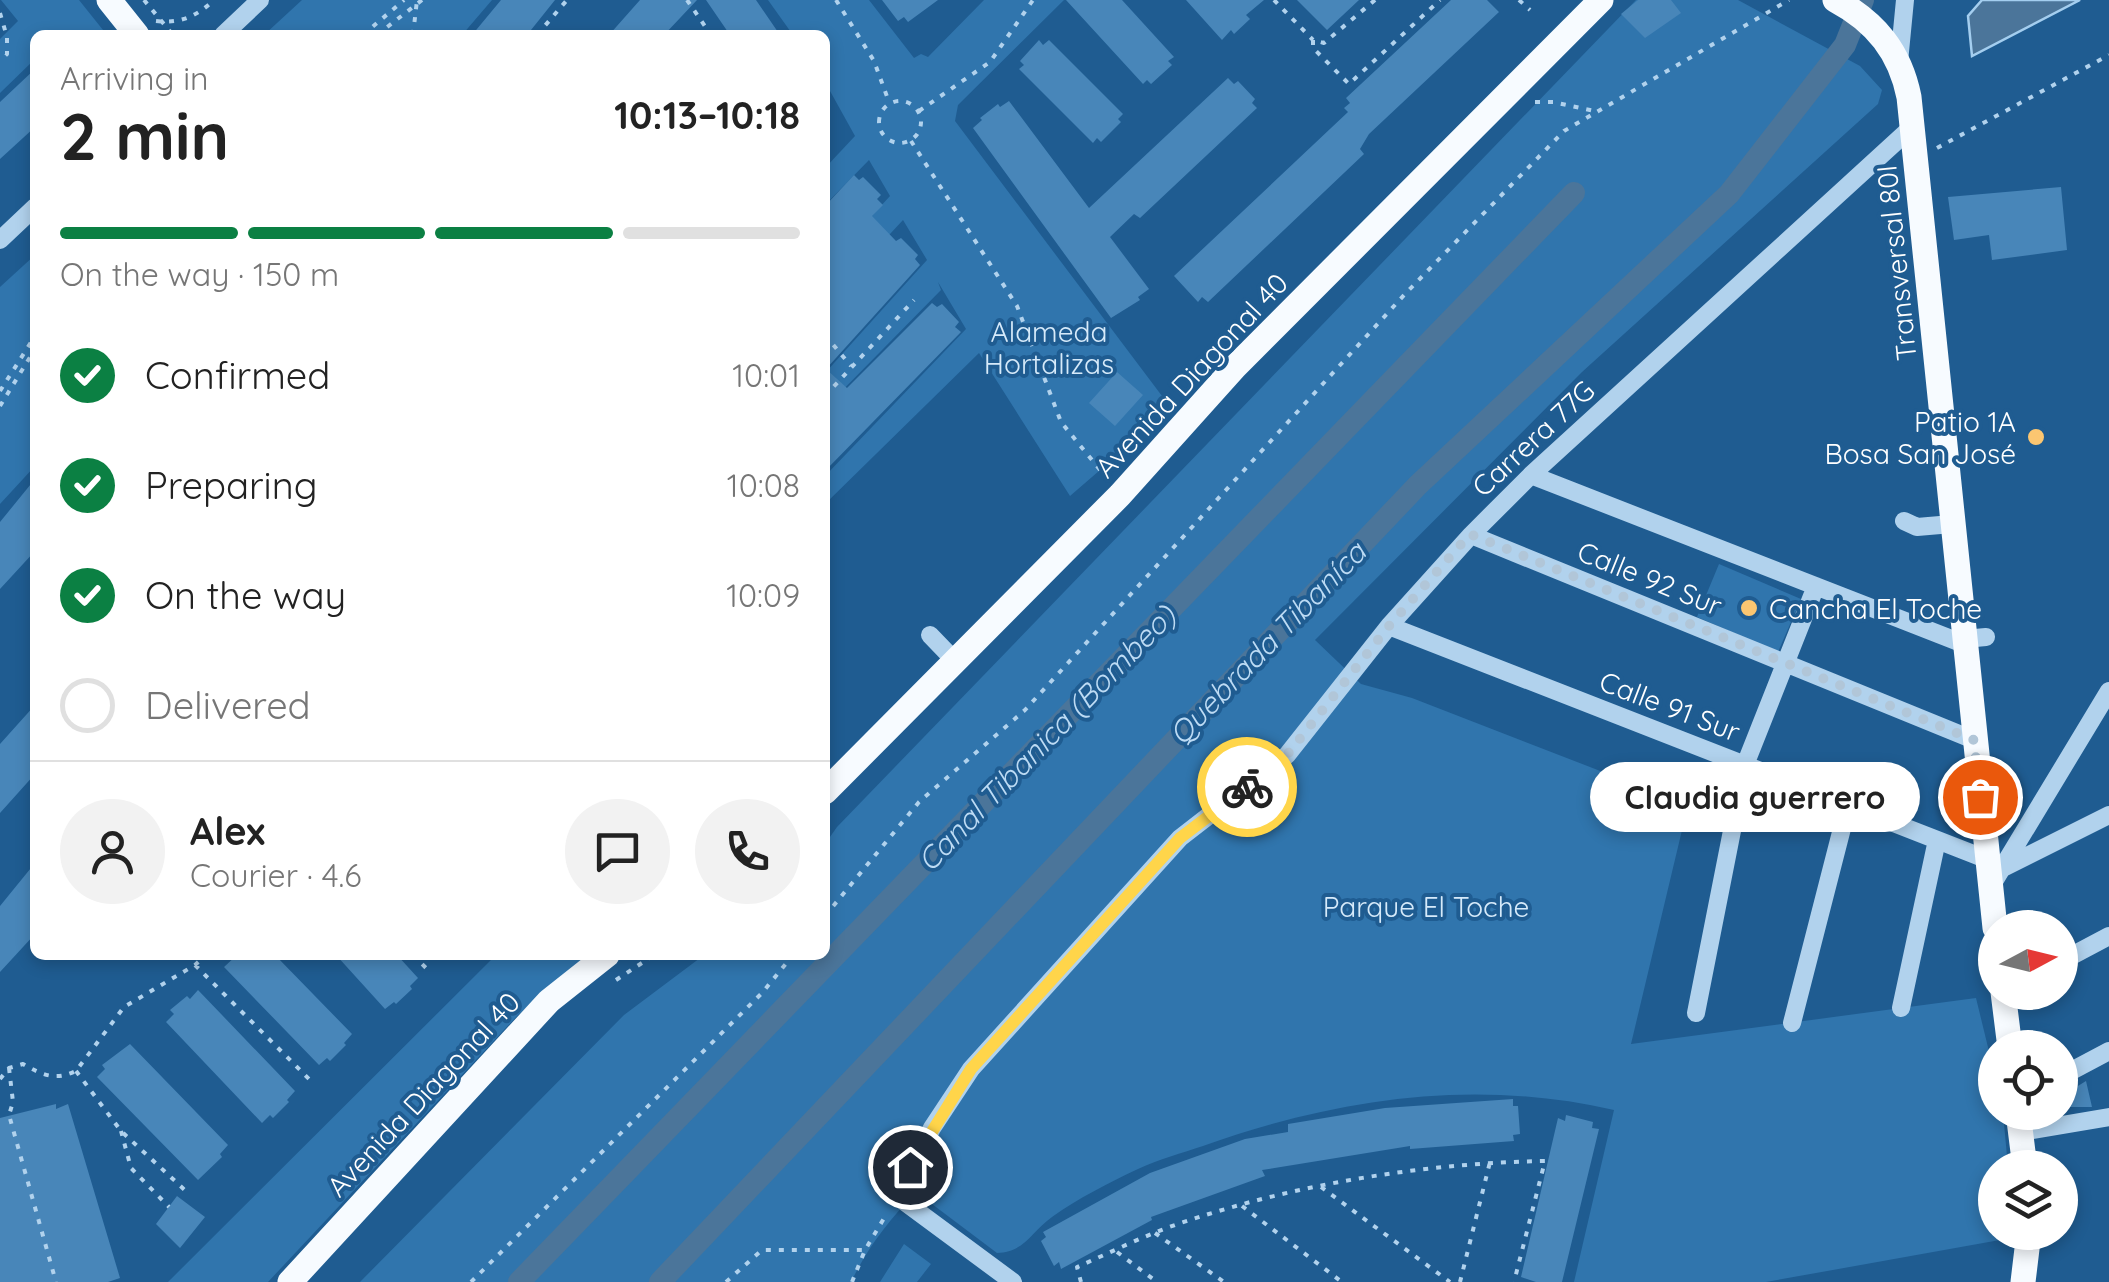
<!DOCTYPE html>
<meta charset="utf-8">
<style>
:root{--surface:#fff;--page:#f2f2f2;--text:#222;--muted:#767676;--line:#e0e0e0;--accent:#0b8043}
body{margin:0;font-family:Quicksand,sans-serif;background:var(--page);color:var(--text);height:100vh;display:flex;flex-direction:column;font-size:38px;white-space:nowrap}
*{box-sizing:border-box;margin:0}
p{font-size:32px;color:var(--muted)}
.icon{flex:none;width:55px;height:55px;fill:none;stroke:currentColor;stroke-width:2;stroke-linecap:round;stroke-linejoin:round}
.map{position:relative;flex:1;overflow:hidden}
.panel{position:absolute;left:30px;top:30px;width:800px;height:930px;display:flex;flex-direction:column;background:var(--surface);border-radius:15px;box-shadow:0 5px 15px #0003}
.panel>*{flex:none}
.needle{width:65px;rotate:83deg}
.buttons{position:absolute;left:1978px;top:910px;display:grid;gap:20px}
.buttons a{display:grid;place-items:center;width:100px;height:100px;border-radius:50%;background:var(--surface);box-shadow:0 5px 15px #0003;font-size:50px}
.pin{position:absolute;display:grid;place-items:center;width:85px;height:85px;color:#fff;margin:-42px;border:5px solid #fff;border-radius:50%;box-shadow:0 2px 10px #0007}
.courier{position:absolute;display:grid;place-items:center;width:100px;height:100px;margin:-50px;border:8px solid #ffd54a;border-radius:50%;background:#fff;color:#222;box-shadow:0 2px 12px #0007}
.bubble{position:absolute;height:70px;border-radius:35px;background:var(--surface);box-shadow:0 5px 15px #0003;font-size:32px;font-weight:700;line-height:70px;text-align:center}
.overview em{font-style:normal;font-weight:700}
.overview div{display:flex;flex-direction:column-reverse}
.overview{display:flex;align-items:center;justify-content:space-between;height:170px;padding:0 30px}
h1{font-size:65px;font-weight:700;line-height:75px}
.bar{display:grid;grid-template-columns:repeat(4,1fr);gap:15px 10px;align-content:center;height:120px;padding:0 30px}
.bar i{height:12px;border-radius:8px;background:var(--line)}
.bar .active{background:var(--accent)}
.bar p{grid-column:span 4}
.line{display:flex;align-items:center;gap:25px;padding:0 30px;border-top:2px solid var(--line)}
.line div{flex:1}
.round{display:grid;place-items:center;flex:none;width:105px;height:105px;border-radius:52px;background:var(--page)}
ol{padding:0 30px;list-style:none}
li{display:flex;align-items:center;gap:30px;height:110px}
li p{margin-inline-start:auto}
li .icon{padding:10px;border-radius:50%;background:var(--accent);color:#fff;stroke-width:4}
li:last-child{color:var(--muted)}
li i{width:55px;height:55px;border:5px solid var(--line);border-radius:50%}
.map>svg:first-child{display:block}
.green{fill:#3075ad}
.water{fill:#4b759a;stroke:#a4ceef;stroke-width:2.5}
.lines{fill:none;stroke-linecap:round;stroke-linejoin:round}
.canal{stroke:#4b759a;stroke-width:22}
.building{fill:#4886b9}
.path{stroke:#b1d2ed;stroke-width:4;stroke-dasharray:5 8;stroke-linecap:butt}
.minor{stroke:#b1d2ed;stroke-width:18}
.major{stroke:#f7fbff;stroke-width:25}
.done{stroke:#b1c6d8;stroke-width:10;stroke-dasharray:0 18}
.route{stroke:#ffd54a;stroke-width:12}
.poi-dot{fill:#fbc671;stroke:#1f5c91;stroke-width:4}
.labels{text-anchor:middle;dominant-baseline:central;stroke-width:8;stroke-linejoin:round;paint-order:stroke}
.street-label{font-size:28px;fill:#fff;stroke:#1f5c91}
.park-label{font-size:28px;fill:#d6eafa;stroke:#1f5c91}
.poi-label{font-size:28px;fill:#fff;stroke:#1f5c91;text-anchor:end}
.water-label{font-size:30px;font-style:italic;fill:#bddbf4;stroke:#1f5c91}
</style>
<div class="map">
<svg width="2109" height="1282" viewBox="0 0 2109 1282">
<rect width="100%" height="100%" fill="#1f5c91"/>
<path class="green" d="M1,0H79L107,35H35V59L0,93V39L18,21Z
M302,0H492L462,35H264Z
M768,0H869L914,58L921,54L928,57L984,0H1064L958,105L955,121L1165,400L1114,458L1070,496L979,353L825,504V476L966,329L938,282L941,290L825,408V373L927,260L903,220L825,304V267L890,196L869,160L825,205V168L855,136L825,82V35H793Z
M1636,0H1738L1860,66L1882,90L1878,104L1582,372L1315,640L1361,684L1412,698L1688,805L1631,1044L1976,998L1995,1076V1112L2003,1113L2008,1167L1995,1168V1232L2011,1233V1238L1766,1282H1574L1614,1110C1473,1078 1338,1098 1203,1146C1182,1153 1159,1159 1138,1169C1110,1182 1077,1199 1052,1217C1031,1232 1025,1252 997,1253L916,1192C889,1220 868,1247 851,1282H360L624,1015L704,955H825V844L837,827Z
M35,255V466L0,504V287Z
M1719,564L1801,599L1778,652L1697,617Z
M496,955H587L518,1015L268,1282H168Z
M904,1244L931,1264L917,1282H880Z"/>
<path class="water" d="M1982,0H2080L1972,56L1968,16Z"/>
<g class="lines">
<path class="canal" d="M519,1282L1574,193
M660,1282L1418,485L1729,194L1845,45L1863,0"/>
</g>
<path class="building" d="M501,0H555L527,35H472Z
M640,0H697L664,35H609Z
M706,0H756L780,35H730Z
M882,0H938L908,22L904,17L898,21Z
M1066,0H1122L1174,57L1168,61L1172,65L1151,84L1147,80L1143,84Z
M1186,0H1264L1246,15L1250,19L1234,34L1231,30L1222,40Z
M1297,0H1359L1327,30Z
M1451,0H1487L1499,12L1369,134L1360,149L1364,154L1208,302L1202,297L1198,302L1174,276L1348,112L1344,108L1350,103L1346,98Z
M1638,0H1671L1681,13L1645,38L1621,14Z
M1039,40L1043,45L1049,40L1123,114L1118,119L1121,122L1101,142L1097,138L1093,143L1019,69L1024,65L1020,61Z
M35,69V127L0,159V102Z
M1228,78L1234,84L1238,81L1255,99L1252,103L1257,108L1140,218L1134,214L1110,237L1149,289L1138,297L1140,300L1111,318L973,128L982,120L980,118L998,104L1000,107L1009,101L1089,208Z
M854,175L859,180L863,177L881,195L877,199L883,205L872,216L896,241L901,238L918,255L915,259L920,265L826,369L847,388L932,303L937,307L942,304L959,322L955,327L961,332L825,471V206Z
M2061,187L2067,250L1992,260L1989,235L1954,240L1948,197Z
M1117,372L1143,395L1115,426L1089,403Z
M35,479V551L0,589V522Z
M35,705V774L0,813V744Z
M35,863V934L0,972V906Z
M237,955H275L352,1034L344,1043L346,1045L330,1061L327,1058L319,1065L224,967Z
M336,955H397L418,978L410,986L412,989L396,1004L394,1002L385,1009Z
M198,990L295,1091L287,1100L289,1102L273,1118L270,1115L262,1123L166,1022L174,1014L170,1010L187,996L190,999Z
M130,1044L228,1145L220,1154L222,1157L198,1180L97,1077L105,1069L102,1065Z
M2086,1081L2092,1107H2060V1097Z
M1513,1099V1106H1518L1520,1134L1513,1135L1514,1141L1410,1149V1146L1262,1170L1265,1176L1151,1217L1152,1220L1061,1269L1059,1262L1054,1266L1041,1241L1046,1237L1043,1232L1150,1173L1245,1139L1288,1132V1124L1385,1108Z
M56,1104V1109L68,1104L120,1278L108,1282H0V1118Z
M1566,1115L1593,1122L1592,1128L1599,1129L1562,1282H1536L1521,1277L1558,1118L1565,1121Z
M177,1196L205,1217L180,1248L156,1224Z"/>
<g class="lines">
<path class="path" d="M144,0L173,35
M687,0L711,35
M836,0L874,61L889,102
M1274,0L1313,40
M1375,0L1324,43L1313,40V48L1349,84L1440,0
M1519,0L1530,10
M0,13L7,37V54L0,61
M156,21C180,24 197,16 214,0
M363,35L404,0
M377,35L422,0
M413,35L417,0
M537,35L567,0
M879 122a21 21 0 1 1 42 0a21 21 0 1 1-42 0Z
M1535,102H1553L1599,112
M919,111L990,62L1033,0
M911,141L1017,306L1061,422L1105,476
M1937,148L2109,55
M825,187L829,183
M825,335L851,366
M0,391L35,336
M825,396L914,300
M0,406L35,349
M825,916L919,802L1025,710L1405,294L1564,131L1789,0
M413,955L427,969
M195,965L312,1082
M616,980L654,955
M9,1068L13,1102L9,1115L56,1282
M76,1071L121,1131L188,1193
M0,1079L9,1068L23,1064C42,1075 55,1081 76,1071L124,1007L195,965L206,955
M121,1131L131,1168L169,1207
M1321,1187L1450,1282
M1242,1206L1342,1282
M1155,1233L1224,1282
M1117,1252L1157,1282
M471,1282L762,993L793,955
M726,1282L762,1250H865
M852,1282L865,1250L886,1215
M1081,1282L1077,1267C1114,1251 1151,1232 1190,1220C1302,1183 1428,1163 1545,1161L1514,1282
M1460,1282L1490,1162"/>
<path class="minor" d="M223,35L260,0
M1899,62L1905,0
M0,240L35,207
M1531,475L1964,644
M1904,521L1917,527L1952,524
M1471,535L1974,740
M1389,626L1986,859
M930,635L956,662
M1964,639L1986,637
M2003,868L2109,815
M1990,888L2109,691
M2060,962L2109,936
M1901,1008L1937,840
M1696,1013L1745,765L1816,586
M1792,1023L1848,805
M2060,1077L2109,1051
M2021,1132L2109,1117
M1013,1282L898,1197L932,1128L971,1069L1180,838L1287,755L1389,626L1471,535L1531,475L1912,127"/>
<path class="major" d="M109,0L137,35
M1835,0C1876,22 1900,52 1909,97L1995,928
M825,792L1120,495L1235,367L1601,0
M2003,992L2010,1048
M2018,1112L2025,1168
M290,1282L549,1001L607,955
M2023,1282L2029,1232"/>
</g>
<g class="lines">
<path class="done" d="M1247,787L1287,755L1389,626L1470,534L1974,740L1980,797"/>
<path class="route" d="M910,1167L971,1069L1180,838L1247,787"/>
</g>
<g class="poi-dot">
<circle cx="2036" cy="437" r="10"/>
<circle cx="1749" cy="608" r="10"/>
</g>
<g class="labels">
<g class="street-label">
<text transform="translate(1896 263) rotate(-96)">Transversal 80I</text>
<text transform="translate(1191 375) rotate(-47)">Avenida Diagonal 40</text>
<text transform="translate(1533 438) rotate(-43)">Carrera 77G</text>
<text transform="translate(1650 578) rotate(22)">Calle 92 Sur</text>
<text transform="translate(1670 706) rotate(21)">Calle 91 Sur</text>
<text transform="translate(423 1094) rotate(-47)">Avenida Diagonal 40</text>
</g>
<g class="park-label">
<text x="1049" y="331">Alameda<tspan x="1049" dy="32">Hortalizas</tspan></text>
<text x="1426" y="906">Parque El Toche</text>
</g>
<g class="poi-label">
<text x="2016" y="421">Patio 1A<tspan x="2016" dy="32">Bosa San José</tspan></text>
<text x="1769" y="608" text-anchor="start">Cancha El Toche</text>
</g>
<g class="water-label">
<text transform="translate(1267 643) rotate(-46)">Quebrada Tibaníca</text>
<text transform="translate(1046 738) rotate(-46)">Canal Tibanica (Bombeo)</text>
</g>
</g>
</svg>
<div class="buttons">
<a><svg class="needle" viewBox="-14 -14 28 28"><path d="M0-13l5 13h-10z" fill="#e53935"/><path d="M0 13l5-13h-10z" fill="#767676"/></svg></a>
<a><svg class="icon" aria-label="locate" viewBox="0 0 24 24"><circle cx="12" cy="12" r="6"/><path d="M12 2v4M12 18v4M2 12h4M18 12h4"/></svg></a>
<a><svg class="icon" aria-label="layers" viewBox="0 0 24 24"><path d="M12 4l9 5-9 5-9-5zM3 14l9 5 9-5"/></svg></a>
</div>
<div class="pin" style="left:1980px;top:797px;background:#ea580c"><svg class="icon" aria-label="bag" viewBox="0 0 24 24"><path d="M5 8h14l-1 12H6zM9 8a3 3 0 0 1 6 0"/></svg></div>
<div class="pin" style="left:910px;top:1167px;background:#1f2937"><svg class="icon" aria-label="home" viewBox="0 0 24 24"><path d="M3 11l9-7 9 7M6 9v11h12V9"/></svg></div>
<div class="courier" style="left:1247px;top:787px"><svg class="icon" aria-label="bike" viewBox="0 0 24 24"><circle cx="6" cy="16" r="4"/><circle cx="18" cy="16" r="4"/><path d="M6 16l4-8h5l3 8M10 8l3 8H6M13 5h3"/></svg></div>
<div class="bubble" style="left:1590px;top:762px;width:330px">Claudia guerrero</div>
<section class="panel">
<div class="overview"><div><h1>2 min</h1><p>Arriving in</p></div><em>10:13–10:18</em></div>
<div class="bar"><i class="active"></i><i class="active"></i><i class="active"></i><i></i><p>On the way · 150 m</p></div>
<ol>
<li><svg class="icon" aria-label="check" viewBox="0 0 24 24"><path d="M5 12l5 5 9-10"/></svg>Confirmed<p>10:01</p></li>
<li><svg class="icon" aria-label="check" viewBox="0 0 24 24"><path d="M5 12l5 5 9-10"/></svg>Preparing<p>10:08</p></li>
<li><svg class="icon" aria-label="check" viewBox="0 0 24 24"><path d="M5 12l5 5 9-10"/></svg>On the way<p>10:09</p></li>
<li><i></i>Delivered</li>
</ol>
<div class="line" style="height:180px"><a class="round"><svg class="icon" aria-label="person" viewBox="0 0 24 24"><circle cx="12" cy="8" r="4"/><path d="M4 21q1-7 8-7t8 7"/></svg></a><div><b>Alex</b><p>Courier · 4.6</p></div><a class="round"><svg class="icon" aria-label="chat" viewBox="0 0 24 24"><path d="M4 5h16v11H9l-5 4z"/></svg></a><a class="round"><svg class="icon" aria-label="phone" viewBox="0 0 24 24"><path d="M5 4h4l2 5-3 2q2 4 5 5l2-3 5 2v4C11 20 4 13 5 4z"/></svg></a></div>
</section>
</div>
